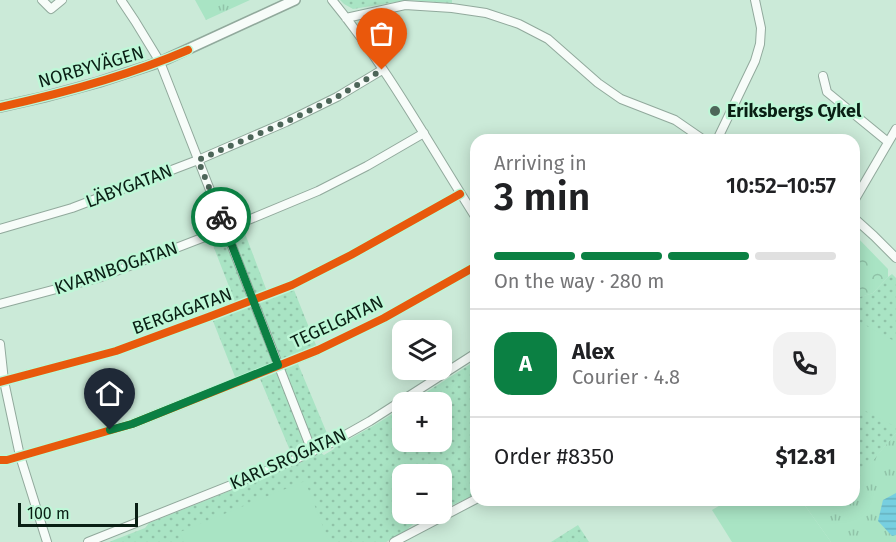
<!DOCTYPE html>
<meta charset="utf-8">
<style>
:root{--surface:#fff;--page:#f2f2f2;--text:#202124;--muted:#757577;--line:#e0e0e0;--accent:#0b8043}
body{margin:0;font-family:"Fira Sans",sans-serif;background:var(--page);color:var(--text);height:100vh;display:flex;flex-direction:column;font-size:22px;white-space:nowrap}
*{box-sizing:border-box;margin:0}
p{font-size:20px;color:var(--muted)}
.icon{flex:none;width:33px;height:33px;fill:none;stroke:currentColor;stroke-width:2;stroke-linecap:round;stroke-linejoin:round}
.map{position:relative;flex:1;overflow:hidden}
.sheet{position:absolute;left:470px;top:134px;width:390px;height:372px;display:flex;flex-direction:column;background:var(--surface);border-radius:18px;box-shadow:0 3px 15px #0003}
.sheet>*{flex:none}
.buttons{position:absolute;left:392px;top:320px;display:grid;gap:12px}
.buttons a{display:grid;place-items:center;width:60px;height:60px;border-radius:12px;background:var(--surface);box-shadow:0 3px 15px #0003;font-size:30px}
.scale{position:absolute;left:18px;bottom:15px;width:120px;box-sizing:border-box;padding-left:6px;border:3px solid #091f14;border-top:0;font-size:16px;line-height:21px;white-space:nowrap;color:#091f14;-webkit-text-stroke:4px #bef7d7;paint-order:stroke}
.pin{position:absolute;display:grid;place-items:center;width:51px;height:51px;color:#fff;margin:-62px -26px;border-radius:50% 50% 50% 0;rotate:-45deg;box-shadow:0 0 6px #0007}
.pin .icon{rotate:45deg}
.courier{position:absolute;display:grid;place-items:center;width:60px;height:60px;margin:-30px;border:4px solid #0b8043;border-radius:50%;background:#fff;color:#222;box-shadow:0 2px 8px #0007}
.headline em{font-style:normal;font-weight:600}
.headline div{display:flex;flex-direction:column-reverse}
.headline{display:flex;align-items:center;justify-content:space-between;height:102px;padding:0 24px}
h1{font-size:39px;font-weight:600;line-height:45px}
.bar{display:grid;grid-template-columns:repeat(4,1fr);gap:9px 6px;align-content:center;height:72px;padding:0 24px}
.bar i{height:8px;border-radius:4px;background:var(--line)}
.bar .selected{background:var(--accent)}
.bar p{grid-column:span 4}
.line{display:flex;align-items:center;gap:15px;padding:0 24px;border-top:2px solid var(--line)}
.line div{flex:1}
.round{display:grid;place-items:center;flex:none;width:63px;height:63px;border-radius:18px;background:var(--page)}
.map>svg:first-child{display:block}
.grass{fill:url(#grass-tufts)}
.forest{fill:url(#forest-crowns)}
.park{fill:url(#park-dots)}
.pitch{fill:#a9e4c4}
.water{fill:url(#water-rules)}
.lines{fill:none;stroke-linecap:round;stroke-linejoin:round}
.minor-casing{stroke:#91a99c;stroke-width:10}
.tertiary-casing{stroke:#91a99c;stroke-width:12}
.minor{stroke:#f7fcf9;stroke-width:8}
.tertiary{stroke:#f7fcf9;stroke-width:9}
.cycleway-casing{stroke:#bef7d7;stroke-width:11}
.cycleway{stroke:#e8590c;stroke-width:8}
.done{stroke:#4d6659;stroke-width:6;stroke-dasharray:0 10.8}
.route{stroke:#0b8043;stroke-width:8}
.poi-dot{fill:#4d6659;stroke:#bef7d7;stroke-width:2}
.labels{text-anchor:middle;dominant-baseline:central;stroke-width:5;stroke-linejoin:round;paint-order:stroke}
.street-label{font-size:18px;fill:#091f14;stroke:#bef7d7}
.poi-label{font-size:18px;font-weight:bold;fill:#091f14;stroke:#bef7d7;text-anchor:start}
</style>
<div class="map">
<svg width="896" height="542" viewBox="0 0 896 542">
<defs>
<pattern id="grass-tufts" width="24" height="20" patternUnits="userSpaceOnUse" patternTransform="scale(1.5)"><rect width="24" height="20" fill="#a9e4c4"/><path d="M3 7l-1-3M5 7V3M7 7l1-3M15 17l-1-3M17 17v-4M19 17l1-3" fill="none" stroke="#90c3a8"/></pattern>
<pattern id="forest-crowns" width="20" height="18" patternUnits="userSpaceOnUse" patternTransform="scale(1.5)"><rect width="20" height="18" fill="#a9e4c4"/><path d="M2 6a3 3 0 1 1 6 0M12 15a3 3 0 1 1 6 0" fill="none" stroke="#90c3a8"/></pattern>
<pattern id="park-dots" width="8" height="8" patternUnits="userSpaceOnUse" patternTransform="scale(1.5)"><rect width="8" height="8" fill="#a9e4c4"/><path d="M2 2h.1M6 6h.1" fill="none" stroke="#90c3a8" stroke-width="1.8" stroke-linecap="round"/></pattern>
<pattern id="water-rules" width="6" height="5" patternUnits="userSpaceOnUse" patternTransform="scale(1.5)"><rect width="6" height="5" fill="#77cfe0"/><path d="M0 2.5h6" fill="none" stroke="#66b1bf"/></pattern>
</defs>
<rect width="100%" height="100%" fill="#cbead8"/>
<path class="grass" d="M195,0H250L206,20Z
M896,433V542H831L801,500H854V479L856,480Z"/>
<path class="forest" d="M854,234L888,269V277L873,293L855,299L854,298Z"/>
<path class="park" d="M340,0H452V3L408,0L353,9L344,4Z
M241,223L268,294L292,285L318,350L296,359L331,443L294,460L258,374L237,382L211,316L237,307L209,235Z
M892,274L896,278V433L856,481L854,479V299L873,293L888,277Z
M475,361V495L441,510V474H402V513H434L419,519L402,534L386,542H109L145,528L149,523L295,465L321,453L324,455L334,449L335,447L373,426L402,408V441H441V402H411Z
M578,525L589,542H551Z"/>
<path class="pitch" d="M854,319L896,342V427L854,405Z
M305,481L329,542H184L180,532Z
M729,500H801L831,542H732L712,510Z"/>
<path class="water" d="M896,493V535L892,536L878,521L883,500Z"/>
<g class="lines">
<defs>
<path id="minor" d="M42,0L51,9L62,0
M121,0L135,21L160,62L312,451
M332,0C387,67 429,144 476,218
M346,18L405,5L452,8L486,13L519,24L548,39L598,83L621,99L675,120L704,140
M823,76L827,92L888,142
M717,140L755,61L760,44L761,28L755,0
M854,201L896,129
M854,218L874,236L896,258
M0,229L72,208L198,160L286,122L337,97L382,70
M0,304L98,278L241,223L318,191L367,166L424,133
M0,344L4,381L20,456L47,542
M0,382L116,351L211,316L292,285L351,255L460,194
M0,460H7L132,424L318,350L384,318L476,266
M88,542L294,460L331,443L370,421L476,353
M394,542L476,499"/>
<path id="tertiary" d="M0,107L44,97L99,82L160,62L295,0"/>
</defs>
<use href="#minor" class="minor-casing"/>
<use href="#tertiary" class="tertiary-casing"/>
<use href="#minor" class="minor"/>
<use href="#tertiary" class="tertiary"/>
<defs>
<path id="cycleway" d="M0,107C64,93 128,76 188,50
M0,382L116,351L211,316L292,285L351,255L460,194
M0,460H7L132,424L318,350L384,318L476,266"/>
</defs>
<use href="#cycleway" class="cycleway-casing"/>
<use href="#cycleway" class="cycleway"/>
</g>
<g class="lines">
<path class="done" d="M221,217L198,160L286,122L337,97L382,70"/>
<path class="route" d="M110,430L132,424L278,365L221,217"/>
</g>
<circle class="poi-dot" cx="715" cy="111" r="6"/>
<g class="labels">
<g class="street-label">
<text transform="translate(91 67) rotate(-16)">NORBYVÄGEN</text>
<text transform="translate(129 186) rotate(-21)">LÄBYGATAN</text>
<text transform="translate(116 268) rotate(-19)">KVARNBOGATAN</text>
<text transform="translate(182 311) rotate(-20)">BERGAGATAN</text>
<text transform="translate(337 322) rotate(-25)">TEGELGATAN</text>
<text transform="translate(288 459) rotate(-24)">KARLSROGATAN</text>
</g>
<g class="poi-label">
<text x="727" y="111">Eriksbergs Cykel</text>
</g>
</g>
</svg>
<div class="buttons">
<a><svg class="icon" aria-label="layers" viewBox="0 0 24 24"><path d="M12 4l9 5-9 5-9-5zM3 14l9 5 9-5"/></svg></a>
<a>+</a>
<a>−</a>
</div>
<div class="scale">100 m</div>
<div class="pin" style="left:382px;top:70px;background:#ea580c"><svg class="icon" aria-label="bag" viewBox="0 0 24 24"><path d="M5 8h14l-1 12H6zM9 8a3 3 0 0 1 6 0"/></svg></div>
<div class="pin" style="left:110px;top:430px;background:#1f2937"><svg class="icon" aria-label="home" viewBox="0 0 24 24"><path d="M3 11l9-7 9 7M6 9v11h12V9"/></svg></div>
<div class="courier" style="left:221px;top:217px"><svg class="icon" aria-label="bike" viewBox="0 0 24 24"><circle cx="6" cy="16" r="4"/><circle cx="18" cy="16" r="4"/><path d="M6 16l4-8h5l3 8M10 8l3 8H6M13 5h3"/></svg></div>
<section class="sheet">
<div class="headline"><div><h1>3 min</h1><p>Arriving in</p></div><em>10:52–10:57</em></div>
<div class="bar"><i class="selected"></i><i class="selected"></i><i class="selected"></i><i></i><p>On the way · 280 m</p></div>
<div class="line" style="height:108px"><b class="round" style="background:var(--accent);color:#fff">A</b><div><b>Alex</b><p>Courier · 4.8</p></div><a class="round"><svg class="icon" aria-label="phone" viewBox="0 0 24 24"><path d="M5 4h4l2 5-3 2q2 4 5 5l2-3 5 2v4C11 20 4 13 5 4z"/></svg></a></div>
<div class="line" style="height:78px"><div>Order #8350</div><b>$12.81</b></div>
</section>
</div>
